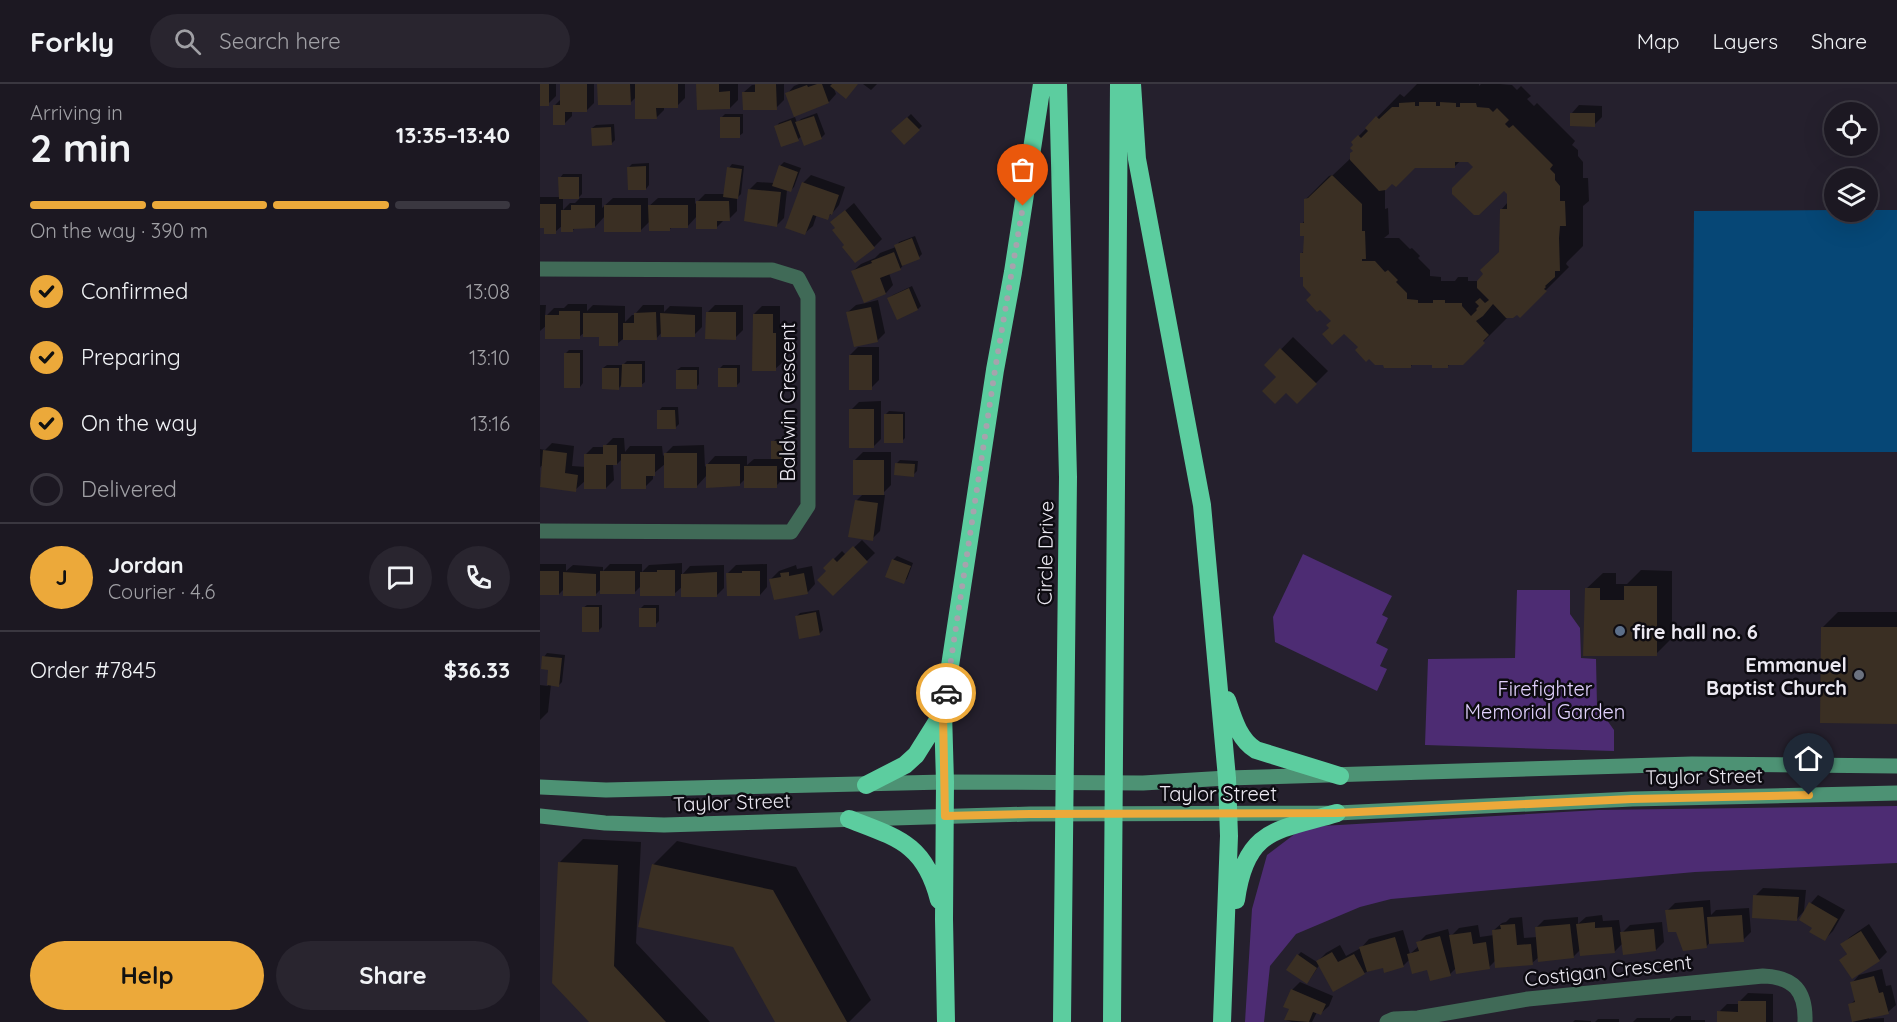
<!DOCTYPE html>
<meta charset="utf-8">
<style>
:root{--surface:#1c1822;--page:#29252f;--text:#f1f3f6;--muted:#a0a0a5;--line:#3a3740;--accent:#eca93a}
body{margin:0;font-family:Quicksand,sans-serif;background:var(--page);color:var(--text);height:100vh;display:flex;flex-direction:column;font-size:22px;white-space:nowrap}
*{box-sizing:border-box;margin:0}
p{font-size:20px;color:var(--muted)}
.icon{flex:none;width:33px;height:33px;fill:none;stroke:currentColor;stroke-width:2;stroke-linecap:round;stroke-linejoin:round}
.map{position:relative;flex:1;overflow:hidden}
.details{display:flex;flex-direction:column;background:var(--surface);width:540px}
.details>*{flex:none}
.tools{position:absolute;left:1284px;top:18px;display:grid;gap:12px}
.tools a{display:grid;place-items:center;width:54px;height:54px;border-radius:50%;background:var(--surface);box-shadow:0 6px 24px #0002,0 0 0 2px var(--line);font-size:30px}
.pin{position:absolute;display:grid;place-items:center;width:51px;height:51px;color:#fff;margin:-62px -26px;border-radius:50% 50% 50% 0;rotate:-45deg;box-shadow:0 0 6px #0007}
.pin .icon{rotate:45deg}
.courier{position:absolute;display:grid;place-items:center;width:60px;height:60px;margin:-30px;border:4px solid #eca93a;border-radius:50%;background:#fff;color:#222;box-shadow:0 2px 8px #0007}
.overview em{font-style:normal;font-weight:800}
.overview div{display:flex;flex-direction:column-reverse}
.overview{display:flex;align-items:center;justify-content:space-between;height:102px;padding:0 30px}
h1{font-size:39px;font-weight:800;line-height:45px}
.bar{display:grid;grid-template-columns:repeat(4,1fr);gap:9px 6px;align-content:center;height:72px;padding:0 30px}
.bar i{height:8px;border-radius:4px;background:var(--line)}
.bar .active{background:var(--accent)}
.bar p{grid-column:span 4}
.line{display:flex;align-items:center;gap:15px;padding:0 30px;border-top:2px solid var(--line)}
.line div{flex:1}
.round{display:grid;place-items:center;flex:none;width:63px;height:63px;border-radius:32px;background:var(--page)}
ol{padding:0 30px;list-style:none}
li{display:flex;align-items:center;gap:18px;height:66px}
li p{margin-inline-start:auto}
li .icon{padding:6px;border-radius:50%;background:var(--accent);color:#111;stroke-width:4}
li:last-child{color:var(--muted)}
li i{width:33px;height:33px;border:3px solid var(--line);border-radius:50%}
.cta{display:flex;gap:12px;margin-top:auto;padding:12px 30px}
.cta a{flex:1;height:69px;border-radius:36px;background:var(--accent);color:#111;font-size:24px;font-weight:800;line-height:69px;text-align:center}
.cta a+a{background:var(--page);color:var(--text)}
header{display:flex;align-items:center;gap:36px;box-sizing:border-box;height:84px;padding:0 30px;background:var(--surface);border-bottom:2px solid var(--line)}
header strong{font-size:28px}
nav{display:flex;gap:33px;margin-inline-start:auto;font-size:21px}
.search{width:420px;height:54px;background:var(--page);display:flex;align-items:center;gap:15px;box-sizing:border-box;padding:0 21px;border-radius:33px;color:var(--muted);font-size:22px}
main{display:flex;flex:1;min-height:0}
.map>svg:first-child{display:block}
.green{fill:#4d2c73}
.water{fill:#064776}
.shadow{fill:#0007;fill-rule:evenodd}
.building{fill:#3a2f23}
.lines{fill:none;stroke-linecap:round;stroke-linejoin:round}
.street{stroke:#406a57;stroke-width:15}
.secondary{stroke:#4d9274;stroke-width:15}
.highway{stroke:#5ccd9f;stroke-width:18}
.done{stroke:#a6a3ad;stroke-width:6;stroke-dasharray:0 10.8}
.route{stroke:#eca93a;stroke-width:8}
.service-dot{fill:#5c6f8a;stroke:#0d0b11;stroke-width:2}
.worship-dot{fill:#6b7280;stroke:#0d0b11;stroke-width:2}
.labels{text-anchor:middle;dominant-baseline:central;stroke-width:5;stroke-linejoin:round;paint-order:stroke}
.street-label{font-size:20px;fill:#ece9f2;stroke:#0d0b11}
.poi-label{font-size:20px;font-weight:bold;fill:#ece9f2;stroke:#0d0b11;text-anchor:start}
.park-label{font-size:20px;fill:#e2d2fe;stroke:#0d0b11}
</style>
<header>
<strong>Forkly</strong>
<div class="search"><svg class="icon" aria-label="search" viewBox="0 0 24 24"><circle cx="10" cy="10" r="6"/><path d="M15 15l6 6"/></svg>Search here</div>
<nav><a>Map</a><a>Layers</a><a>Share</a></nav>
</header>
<main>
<section class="details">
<div class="overview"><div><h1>2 min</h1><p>Arriving in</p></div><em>13:35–13:40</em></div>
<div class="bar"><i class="active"></i><i class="active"></i><i class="active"></i><i></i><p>On the way · 390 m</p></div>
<ol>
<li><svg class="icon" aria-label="check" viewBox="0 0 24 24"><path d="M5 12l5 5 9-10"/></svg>Confirmed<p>13:08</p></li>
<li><svg class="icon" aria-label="check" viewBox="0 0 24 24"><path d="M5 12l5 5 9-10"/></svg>Preparing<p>13:10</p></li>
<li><svg class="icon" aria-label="check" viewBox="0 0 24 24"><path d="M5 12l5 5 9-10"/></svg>On the way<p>13:16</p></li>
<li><i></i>Delivered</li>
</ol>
<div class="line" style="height:108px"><b class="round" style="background:var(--accent);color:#111">J</b><div><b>Jordan</b><p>Courier · 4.6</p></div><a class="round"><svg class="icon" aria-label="chat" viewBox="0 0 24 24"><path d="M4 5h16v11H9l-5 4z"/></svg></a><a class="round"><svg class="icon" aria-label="phone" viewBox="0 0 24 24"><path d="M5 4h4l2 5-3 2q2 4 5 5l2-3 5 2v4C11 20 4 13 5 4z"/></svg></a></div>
<div class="line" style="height:78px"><div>Order #7845</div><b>$36.33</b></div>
<div class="cta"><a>Help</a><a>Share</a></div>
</section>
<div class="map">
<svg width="1357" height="938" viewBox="0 0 1357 938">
<rect width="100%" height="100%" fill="#25202d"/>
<path class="green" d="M763,470L852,512L842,531L848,534L836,559L848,565L840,582L847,585L837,607L735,558L733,533Z
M977,506H1030V530L1040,544L1041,574L1056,575L1057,622L1074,646V667L885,661L888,575L975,574Z
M1357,722V779L1155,788L851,815L820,823L756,850L730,882L724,938H705L712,825L727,771L764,743L1058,726Z"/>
<path class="water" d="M1294,126H1357V368H1152L1154,127Z"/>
<path class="shadow" d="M0,0H16V12L8,20H0Z
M21,0H54V19L46,27H32V32L24,40L15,21L21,15Z
M59,0H145V14L137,22H124V26L116,34L96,13L90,19Z
M158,0H198V16L190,24Z
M244,0V16L236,24L204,8L212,1Z
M259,0H318L293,2L296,10L289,18L247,10L254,2Z
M323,0H337L331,6Z
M877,0H939V2L941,0H960L972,1L977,6L981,2L991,12L987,15L994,22L997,19L1035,57L1032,61L1038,66V72L1043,78V94H1048L1049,117L1043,122V162L1027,178L1026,180L1029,183L980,232L977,229L966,232L967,234L922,279H911L907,283L893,280L874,279L870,283L845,279L820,263L804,248L791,244L793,237L773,211L761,170L765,166V151L762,140L765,136L766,115L789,92L793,91L812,73L815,61L813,58L860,10L864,13ZM921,76L929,77L935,83L968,109V118L961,126V167L939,197H928V193H918L915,197H901V193L890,192V186L878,174L880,172L872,164L870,165L859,154H844L849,150L848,124L845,125V105L874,82L914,83Z
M1039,21L1062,22V33L1054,41L1032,29Z
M277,29L285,50L281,54L262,52L258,55L236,43L239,39L255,33L257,39L261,35Z
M185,30H203V49L199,52L181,34Z
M371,30L382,42L364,59L353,47Z
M74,40L75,56L71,60L52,44L56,41Z
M244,78L261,84L254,103L250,107L247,106L244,134L236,142L209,106L217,98L234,99L240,82Z
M109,79V101L106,105L89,83L92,80Z
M192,80L204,82L201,110L197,114V127L189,135H185L177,143L157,132L147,143H132L129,146L110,137L101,146L65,132L55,143H36L33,146L23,141L15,148L6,143H0V113H20V94L23,90H42V110L39,113H23V126L30,119H35L40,114H62V124L73,114H108V123L118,114H155V120L165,110H185L189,84Z
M271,91L305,103L299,121L295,126L287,134L277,130L273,142L265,149L263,99Z
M314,119L342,155L334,163L306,161L292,138Z
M375,152L382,170L379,173L366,178L360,185L349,189L353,201L346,209L325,217L326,219L338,216L345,249L337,257L308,228L316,221L326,219L313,187L321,180L335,174L340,169L356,163L359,158Z
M372,202L381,222L378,225L349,214L353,211Z
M28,220H47V227L53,221L85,222V238L92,231H96V229L103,221H124V228L130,222L162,223V243L154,251L122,248L116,255H83L77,260L61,251L45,248L39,253L7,241L0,247V221H6L5,233L14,224H24Z
M175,221H203V246L195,254L167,229Z
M222,222H240V241H243V278L235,285L214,230Z
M753,253L788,287L757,318L738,293L726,281Z
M318,263H339V296L331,304L310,271Z
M29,266H43V299L40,303L26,269Z
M87,277H105V298L101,301H81L79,304L63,284L67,281H83Z
M183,281H200V298L197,301L180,284Z
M141,283H159V300L156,303L137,286Z
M341,317V355L333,363L311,326L319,318Z
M122,323H138L139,340L135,344L119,327Z
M349,327L365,328V354L362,357L345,331Z
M73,354H84L85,368L90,362H122L123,372L133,362L164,361L165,383L175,372H207V381L214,375H233V358L236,355H246V370L242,374H244V394L236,402L206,394L199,401L167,391L157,402L125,380L113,390V395L105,403L83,374L77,380H73L74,396L66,404L46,396L35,406L0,402L3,382H1L0,384V365L5,366L12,359L34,362L32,382L46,383V370L53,363H64Z
M323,368H351V401L341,411H345L340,447L332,455L317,416L324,409L315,376Z
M360,376L378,377L377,387L373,391L357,379Z
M322,456L335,469L293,510L288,487L285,484L302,467L306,471Z
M357,472L373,479L367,495L363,498L353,476Z
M142,479V491L150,482L184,481V504L176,512L143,502L134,510L102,501L94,509L62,504L55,511L25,504L19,510H0V480H26V487L33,481L63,483V487L70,480H102V488L109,481Z
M227,480V503L220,511L188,489L196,481Z
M256,481L257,485L272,482L275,500L268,508L231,495L239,487Z
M1101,486L1132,487V554L1116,570L1046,505L1063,489H1076V500H1087Z
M47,521H62V543L58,547L43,524Z
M104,521H119V537L115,541L100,525Z
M279,526L283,546L279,550L256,533L260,529Z
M1298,528H1357V639L1282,638V544Z
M7,569L25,571L22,598L19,601L11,600L8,628L0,636V601L8,602L10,584L4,573Z
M43,755L101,758L96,859L170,938H51L19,779Z
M137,757L256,783L331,916L309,938H237L194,862L113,781Z
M1223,804L1266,806L1264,827L1257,835L1215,812Z
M1278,811L1305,826L1293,847L1285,855L1274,843L1261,836L1271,819Z
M1170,816L1171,831L1176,826L1209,824L1211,848L1203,856L1170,858L1166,863L1127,827L1135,819Z
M1062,831L1063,837L1079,836L1081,850L1090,841L1122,838L1124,858L1116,866L1083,859L1074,868L1040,866L1033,873H999L992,879L956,876L949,883L916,884L910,890L888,884L870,875L863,882H844L824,889L780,880L770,895L758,871L761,868L777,878L786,869L800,861L806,872L821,864L829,855L863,846L870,870L879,862L878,859L886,851L908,845L910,853L919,844L938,841L940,853L954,851V846L962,839L966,838L970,834L982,833L984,854L997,853L996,844L1004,836L1038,833V840L1046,833Z
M1329,840L1347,868L1339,876L1313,893L1301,876L1308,869L1302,861L1310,853Z
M1342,885L1346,902L1351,901L1356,921L1348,928L1329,933V935L1344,934V938H1313L1310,921L1316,915L1312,899L1319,891Z
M760,898L793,912L789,922L781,929L777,928L772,938H752L746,936L751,924L752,906Z
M1208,909L1233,910V938H1179V928L1187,920H1200V917Z
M1136,932H1151V936H1165V938H1093L1097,934H1130V937Z
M1058,935H1079V938H1055Z
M1035,936L1051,937V938H1033Z"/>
<path class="building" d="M0,0H9V22H0Z
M20,0H47V28H25V41H13V21H20Z
M57,0H90L91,21H58Z
M95,0H138V24H116L117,35H95Z
M156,0H179V8L190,7V25L157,26Z
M215,0H236L237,26H203L202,8H215Z
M277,0H282L289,19L254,33L245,9L267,1L268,3Z
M292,0H318L306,15L290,2Z
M875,18V22H879V18H896V22H900V18L916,19V23H920V19H936L937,23L949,24L953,28L957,24L969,36L965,40L969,44L973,41L1013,81L1010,85L1015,90V96L1020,102V117H1025L1026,142H1020L1019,154L1020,187H1015V193L1005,202L1006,203L1004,205L1007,207L980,234L977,231L973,234H966L953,220L943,232L936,237L949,251L943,257L945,259L923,281H908V284H892V281H871V284H844L843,281H835L829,275L826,278L815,266L818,263L804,250L792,261L782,250L789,244L786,241L791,237L780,226L777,228L766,216L771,211L763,202V193H760V169H763L764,152H760V139H764V115L768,114L792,91L822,120V147H825L826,175H822V177H835L845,188L848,186L858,196L856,198L867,209V215L878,216V219H893V216H905V219H922V222L931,232L937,226L936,225L939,222L935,218L940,214L945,219L949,216L937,204V197L943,190L940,186L959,168L960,125H967V110L964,107L939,131H934L912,110V104L933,83L928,78H915V84H875L856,103L852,100L846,106L839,107L810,76V69L813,67L810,64L813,61L811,58L818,51L821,54L828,47L825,44L836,32L839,35L852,23H859V19Z
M1030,29H1055V43L1030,42Z
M274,32L282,55L264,62L255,38Z
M180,33H200V54H180Z
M367,33L380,46L364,61L351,47Z
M251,36L259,57L241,63L234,42Z
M71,43L72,61L52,62L51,44Z
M239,81L258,88L251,108L232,102Z
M106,82V106H88L87,83Z
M187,83L202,85L198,115L183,113Z
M18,93H39V115H19Z
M262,98L299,111L292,131L290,130L288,136L273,131L265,151L245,144Z
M208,105L241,108L237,143L204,137Z
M156,117H189L190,137H177V145H156Z
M0,120H16V150H4V144H0Z
M31,121H55V144L33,145V148H21V126H31Z
M64,121H101V148H64Z
M108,121H148V144H130V147H109Z
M305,126L335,164L315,179L302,163L304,161L292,146L295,144L290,138Z
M372,154L380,175L362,182L354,161Z
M354,168L361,186L340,194L346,210L324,219L311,187L332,179L331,177Z
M369,204L378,226L357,236L347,214Z
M331,223L338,258L314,263L306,228Z
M19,227H40V255H5V231H19Z
M116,228L117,256H83V239H94V229Z
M166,228H196V256L165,255Z
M43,229H78V262H59V253H43Z
M120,229L155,231V253H121Z
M213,230H233V249H236V287H212Z
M740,264L777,300L757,320L746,309L735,320L722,307L736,293L724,281Z
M24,269H40V304H24Z
M309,271H332V306H309Z
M82,280H102V303H81Z
M62,284H79V306L62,305Z
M178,284H197V303H178Z
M136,286H157V305H136Z
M309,325H334V364H309Z
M117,326H135L136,345H117Z
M344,330H363V359H344Z
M231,357H243V375H231Z
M63,361H77V381H66V405H44V370H63Z
M3,366L27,369L25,389L38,391L36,408L0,403Z
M124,369H157V404H124Z
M81,370H115V392H106V405H81Z
M313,376H344V411H313Z
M355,379L375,380L374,393L354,391Z
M166,380H200V402L166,404Z
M204,382H237V404H204Z
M315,416L338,419L333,457L308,453Z
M313,462L328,478L293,512L277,496L286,487L283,484L293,474L297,478Z
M352,475L371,482L364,500L345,493Z
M117,486H135V512H100V488H117Z
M0,487H19V511H0Z
M60,487H95V510H60Z
M202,487H220V512H187L186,489H202Z
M23,488L56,490V512H23Z
M177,488V513H141V490Z
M249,488V492L264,489L268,510L234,516L229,495L241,493L240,489Z
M1084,502H1117V572H1043L1045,504H1060V516H1084Z
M42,523H59V548H42Z
M99,524H116V543H99Z
M276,528L280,551L259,555L255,532Z
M1281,543H1357V640L1280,639Z
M2,572L22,574L19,603L7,601L8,586L1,585Z
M18,778L78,781L74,882L126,938H49L12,899Z
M112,780L233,806L307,938H235L193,863L98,843Z
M1213,811L1259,813L1257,837L1212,834Z
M1269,818L1298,835L1285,857L1269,848L1272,844L1259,836Z
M1163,823L1167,864L1143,867L1136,848H1128L1125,826Z
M1202,831L1204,858L1169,860L1167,833Z
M1055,838V844L1072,843L1075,869L1040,872L1036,840Z
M975,840L977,861L991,860L993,881L955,884L952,846L961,845L960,841Z
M1030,840L1034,874L998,878L995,843Z
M1114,845L1116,867L1083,871L1080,848Z
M1321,847L1340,877L1312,895L1299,876L1307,870L1300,860Z
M931,848L933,860L946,858L950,885L916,890L909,851Z
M900,852L911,892L890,897L887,886L872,890L867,870L879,867L876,858Z
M855,853L864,883L844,889L843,884L827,888L819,863Z
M792,868L798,878L814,870L825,890L793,908L776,877Z
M757,870L777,884L767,900L746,886Z
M1334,892L1339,909L1343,908L1349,930L1312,938L1308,920L1315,918L1310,898Z
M751,905L786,920L781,931L773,928L769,938L744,936L749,925L743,923Z
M1198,917H1226V938H1177V927L1198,928Z"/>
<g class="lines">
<path class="street" d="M0,185L232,186L258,194L268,213V422L251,448L0,447
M847,938L854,935L878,934L988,915L1223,892C1254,893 1266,907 1265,938"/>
<path class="secondary" d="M0,703L66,706L405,698L603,699L687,694L1152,680L1357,682
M0,732L65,739L124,741L490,730L797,729L1092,715L1357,709"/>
<path class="highway" d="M518,0L528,393L522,938
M592,0L597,75L662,421L687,694L689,752L682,938
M687,616C693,634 699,656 716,666L800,692
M326,701L365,681L376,671L403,628
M309,735C358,754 385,760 399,816
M696,816C706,744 736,747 797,729
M406,938L404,835L405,698L403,628L455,286L473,188L502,0
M572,938L579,0"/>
</g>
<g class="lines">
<path class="done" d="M406,609L455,286L483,122"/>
<path class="route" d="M406,609L403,628L405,732L490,730L797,729L1092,715L1269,711"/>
</g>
<circle class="service-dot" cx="1080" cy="547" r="6"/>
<circle class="worship-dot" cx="1319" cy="591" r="6"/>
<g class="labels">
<g class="street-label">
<text transform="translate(247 318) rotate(-90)">Baldwin Crescent</text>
<text transform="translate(505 469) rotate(-89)">Circle Drive</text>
<text transform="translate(1164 692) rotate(-1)">Taylor Street</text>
<text x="678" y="709">Taylor Street</text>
<text transform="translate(192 718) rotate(-2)">Taylor Street</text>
<text transform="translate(1068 886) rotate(-6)">Costigan Crescent</text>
</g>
<g class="poi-label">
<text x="1092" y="547">fire hall no. 6</text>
<text x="1307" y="580" text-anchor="end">Emmanuel<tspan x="1307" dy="23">Baptist Church</tspan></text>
</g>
<g class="park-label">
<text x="1005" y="604">Firefighter<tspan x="1005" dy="23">Memorial Garden</tspan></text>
</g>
</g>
</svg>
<div class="tools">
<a><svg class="icon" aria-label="locate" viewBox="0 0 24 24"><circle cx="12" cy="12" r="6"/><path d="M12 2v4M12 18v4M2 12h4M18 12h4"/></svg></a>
<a><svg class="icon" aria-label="layers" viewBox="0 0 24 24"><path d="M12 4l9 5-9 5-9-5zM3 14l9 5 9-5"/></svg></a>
</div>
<div class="pin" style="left:483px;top:122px;background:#ea580c"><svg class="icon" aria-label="bag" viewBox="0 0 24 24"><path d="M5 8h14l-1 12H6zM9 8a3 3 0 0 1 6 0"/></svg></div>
<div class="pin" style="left:1269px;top:711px;background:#1f2937"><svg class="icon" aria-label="home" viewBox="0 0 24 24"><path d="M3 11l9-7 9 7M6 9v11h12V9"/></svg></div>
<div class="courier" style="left:406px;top:609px"><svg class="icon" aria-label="car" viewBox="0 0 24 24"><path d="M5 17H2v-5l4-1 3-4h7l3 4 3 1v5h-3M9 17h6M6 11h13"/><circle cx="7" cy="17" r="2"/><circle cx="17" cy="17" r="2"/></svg></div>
</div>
</main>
